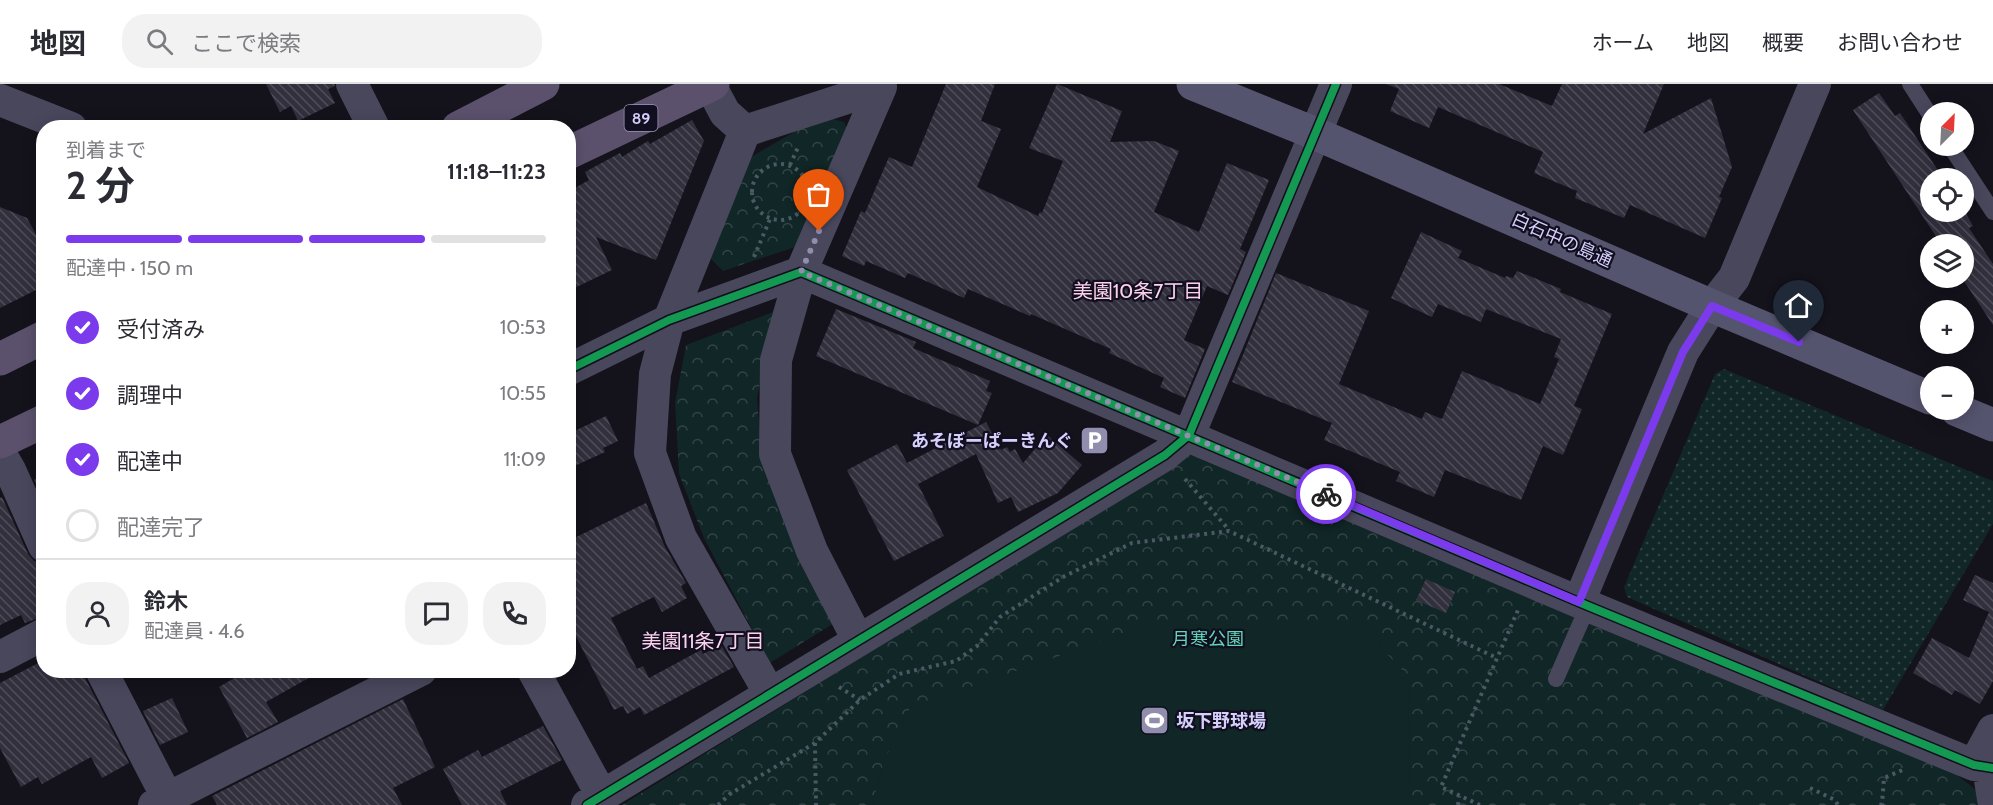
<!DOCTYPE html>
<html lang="ja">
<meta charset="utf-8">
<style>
:root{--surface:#fff;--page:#f2f2f3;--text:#2b2b33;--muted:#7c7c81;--line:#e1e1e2;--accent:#7c3aed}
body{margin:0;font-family:Cabin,"Noto Sans JP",sans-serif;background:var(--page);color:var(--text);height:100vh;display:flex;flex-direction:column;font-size:22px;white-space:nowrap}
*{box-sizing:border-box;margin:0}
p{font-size:20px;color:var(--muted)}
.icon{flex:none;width:33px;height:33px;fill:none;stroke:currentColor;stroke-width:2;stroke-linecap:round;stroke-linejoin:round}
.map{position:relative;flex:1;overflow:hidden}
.side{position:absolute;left:36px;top:36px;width:540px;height:558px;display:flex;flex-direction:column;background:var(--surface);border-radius:24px;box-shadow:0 3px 15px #0003}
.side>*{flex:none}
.needle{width:39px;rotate:24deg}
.controls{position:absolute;left:1920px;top:18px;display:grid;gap:12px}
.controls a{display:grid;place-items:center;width:54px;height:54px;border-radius:50%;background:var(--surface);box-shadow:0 3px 15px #0003;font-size:30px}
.pin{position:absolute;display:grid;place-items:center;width:51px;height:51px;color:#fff;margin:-62px -26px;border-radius:50% 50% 50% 0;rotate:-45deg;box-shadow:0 0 6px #0007}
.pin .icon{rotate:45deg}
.courier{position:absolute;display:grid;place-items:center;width:60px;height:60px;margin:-30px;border:4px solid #7c3aed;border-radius:50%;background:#fff;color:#222;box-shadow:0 2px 8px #0007}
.head em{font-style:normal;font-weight:700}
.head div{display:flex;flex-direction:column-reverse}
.head{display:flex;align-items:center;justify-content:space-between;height:102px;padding:0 30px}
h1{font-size:39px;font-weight:700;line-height:45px}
.bar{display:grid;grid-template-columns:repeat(4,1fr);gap:9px 6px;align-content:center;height:72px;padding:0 30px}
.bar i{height:8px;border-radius:4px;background:var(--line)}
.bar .current{background:var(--accent)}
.bar p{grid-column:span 4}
.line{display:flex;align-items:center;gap:15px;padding:0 30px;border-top:2px solid var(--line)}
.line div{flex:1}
.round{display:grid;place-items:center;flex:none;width:63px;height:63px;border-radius:24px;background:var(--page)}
ol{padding:0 30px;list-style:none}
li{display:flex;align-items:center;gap:18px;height:66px}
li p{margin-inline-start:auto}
li .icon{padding:6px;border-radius:50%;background:var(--accent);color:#fff;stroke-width:4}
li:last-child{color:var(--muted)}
li i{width:33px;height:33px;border:3px solid var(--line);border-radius:50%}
header{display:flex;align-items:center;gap:36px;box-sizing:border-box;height:84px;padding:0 30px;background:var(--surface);border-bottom:2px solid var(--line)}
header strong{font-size:28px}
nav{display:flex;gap:33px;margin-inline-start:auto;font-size:21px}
.search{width:420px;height:54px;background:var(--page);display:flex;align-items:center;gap:15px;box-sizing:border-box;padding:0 21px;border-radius:24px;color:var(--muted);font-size:22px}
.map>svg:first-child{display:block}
.grass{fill:url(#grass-dots)}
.park{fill:url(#park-crowns)}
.pitch{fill:#112626}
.building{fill:url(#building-back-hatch)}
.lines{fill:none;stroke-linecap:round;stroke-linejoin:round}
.path{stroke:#4b5964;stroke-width:4;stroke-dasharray:3 4.5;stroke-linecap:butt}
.lane{stroke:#49475c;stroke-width:16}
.street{stroke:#49475c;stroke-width:32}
.secondary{stroke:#55546e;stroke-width:33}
.primary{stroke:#5b516d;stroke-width:33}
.cycleway-casing{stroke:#110e1f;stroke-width:11}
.cycleway{stroke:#139951;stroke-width:8}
.done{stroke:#918dad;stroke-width:6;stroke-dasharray:0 10.8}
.route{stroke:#7c3aed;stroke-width:8}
.labels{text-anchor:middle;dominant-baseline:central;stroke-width:4.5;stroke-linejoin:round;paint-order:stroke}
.shield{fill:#110e1f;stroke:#9a95ba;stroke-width:1.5}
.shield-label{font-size:16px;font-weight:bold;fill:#d5cffc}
.street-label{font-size:18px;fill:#d5cffc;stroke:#110e1f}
.poi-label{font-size:18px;font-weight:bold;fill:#d5cffc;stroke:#110e1f;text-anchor:end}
.park-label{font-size:18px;fill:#61d7ba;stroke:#110e1f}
.neighbourhood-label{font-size:20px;fill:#fcd1ec;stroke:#110e1f}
</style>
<header>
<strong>地図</strong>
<div class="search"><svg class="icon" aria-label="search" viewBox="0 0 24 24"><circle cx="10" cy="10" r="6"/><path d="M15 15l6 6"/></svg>ここで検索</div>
<nav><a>ホーム</a><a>地図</a><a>概要</a><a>お問い合わせ</a></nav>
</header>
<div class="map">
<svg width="1993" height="721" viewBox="0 0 1993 721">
<defs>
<pattern id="grass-dots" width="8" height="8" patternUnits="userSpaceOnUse" patternTransform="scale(1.5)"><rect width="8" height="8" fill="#112626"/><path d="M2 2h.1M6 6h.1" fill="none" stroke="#334446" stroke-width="1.8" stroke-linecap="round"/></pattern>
<pattern id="park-crowns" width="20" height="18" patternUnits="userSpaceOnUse" patternTransform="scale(1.5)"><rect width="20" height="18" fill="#112626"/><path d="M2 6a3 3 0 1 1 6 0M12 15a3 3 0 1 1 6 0" fill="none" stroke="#334446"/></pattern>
<pattern id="building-back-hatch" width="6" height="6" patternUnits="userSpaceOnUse" patternTransform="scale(1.5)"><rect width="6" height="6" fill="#32303d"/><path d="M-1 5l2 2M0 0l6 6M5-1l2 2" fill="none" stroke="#4f4d5a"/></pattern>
</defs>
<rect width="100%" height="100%" fill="#14121b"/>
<path class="grass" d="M1724,285L1993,397V440L1883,626L1627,513L1624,503L1715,290Z"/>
<path class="park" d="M825,33L844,38L850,51L801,161L723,187L707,171L751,73L794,48Z
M773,228L757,315L762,371L778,424L839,536L770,579L704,454L679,390L675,319L686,261Z
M1193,368L1934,673L1976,706L1979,721H622Z"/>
<path class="pitch" d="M1220,541L1360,542L1408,592L1409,721H872L884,677L910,624L1146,542Z"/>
<path class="building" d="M266,0H334L335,2L328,5L335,19L298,37L291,22L280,28Z
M946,0H995L981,37L1001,45L977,103L1038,132L1040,128L1042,129L1063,77L1029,64L1057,0L1122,27L1110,58L1154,57L1179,67L1154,128L1199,148L1227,79L1269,96L1240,165L1246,168L1228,211L1207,202L1184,256L1205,265L1185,314L1160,303L1164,294L1109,269L1111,265L1031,230L1030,232L968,205L964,214L908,189L905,194L866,177L864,182L842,172L861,127L865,129L889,73L912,83Z
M1386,0H1499L1552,22L1562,0H1664L1643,50L1711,14L1732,83L1719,113L1722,114L1705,154L1630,121L1624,134L1575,114L1577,107L1534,89L1543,68L1438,23L1429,44L1390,27L1399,5Z
M1879,9L1895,32L1900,29L1943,94H1930V128L1964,126L1973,142L1969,144L1993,180V241L1962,194L1964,160H1941L1853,26Z
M692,36L704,57L656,176L596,153L612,186L568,207V94L573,105L589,96L585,88L620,69L622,73L648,57L650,60Z
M0,123L27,134L44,165V202L0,224Z
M1421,148L1462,167L1458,174L1505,194L1506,192L1513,194L1517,187L1561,205L1560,208L1612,230L1574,322L1582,325L1563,371L1543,362L1521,416L1445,386L1434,413L1396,397L1400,388L1324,356L1332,339L1232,298L1276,189L1369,227L1339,300L1422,335L1425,328L1442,335L1462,287L1540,320L1559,275L1554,273L1561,255L1486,225L1481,238L1438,220L1432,233L1391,214Z
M836,225L916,258L913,264L990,297L986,307L992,309L978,341L816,272Z
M606,332L618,357L603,364L605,368L568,385V350Z
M986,338L1001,366L1007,363L1010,368L1015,365L1023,379L1047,351L1082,381L1058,409L1018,428L1011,413L998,419L976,370L918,400L944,452L894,477L847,386L897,360L907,379Z
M44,392V417L34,396Z
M2,413L28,470L34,477L44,480V532L25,539L21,531L0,541V414Z
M646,419L665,463L686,499L681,502L687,514L662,528L654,513L611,534L637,585L643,582L649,594L701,566L703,570L721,561L734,583L644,631L640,623L627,630L623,622L614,626L568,537V457Z
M1975,491L1993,499V597L1980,620L1955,606L1952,611L1913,589L1932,554L1969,574L1989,528L1963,516Z
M1426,495L1455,508L1446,529L1416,516Z
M44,576V586H83L85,594L129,679L102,694L91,673L42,700L38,693L21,703L0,664V599Z
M248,586H323L266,618L278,638L247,654L219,603Z
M172,614L188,648L160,661L143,627Z
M403,615L435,683L393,704L402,721H217L212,712Z
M543,642L562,676L500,707L507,721H462L443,685L478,666L482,673Z"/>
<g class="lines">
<path class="path" d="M752 108a28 28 0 1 1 56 0a28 28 0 1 1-56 0Z
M790,81L799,61
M754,173L770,135
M1185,395L1229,446
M839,603L860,616
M815,659L816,721
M1810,704L1835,716L1838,721
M718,721L730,710L815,659L860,616L899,590L956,577L977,562L1000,533L1063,493L1132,459L1229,447L1497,574
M1458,721L1459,712
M1480,721L1441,703L1518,526
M1880,721L1882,720L1884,694L1905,685"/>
<path class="lane" d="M1910,0L1930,31
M1950,62L1993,128
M1556,595L1588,522"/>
<path class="street" d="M352,0L374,44
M710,1L725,29L745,47L669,236L655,290L650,369L681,454L770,610
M0,16L71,44
M745,47L881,3L801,188L776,276L775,370L812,467L858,556
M568,286L669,236L801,188L1588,522L1974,681L1993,684
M0,369L10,386L44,462
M1579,518L1683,268L1712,222L1734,194L1815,0
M0,573L44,550
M101,586L171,721
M533,586L602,712
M1974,681L1993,646
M1988,683L1993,715
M154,721L421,586
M587,721L1165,371L1189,351L1336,0"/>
<path class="secondary" d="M1193,0L1314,49L1712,222L1930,314
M1957,326L1993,341"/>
<path class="primary" d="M458,44L543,0
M568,69L713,0
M0,275L44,253
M0,358L44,337"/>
<defs>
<path id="cycleway" d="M568,286L669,236L801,188L1588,522L1974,681L1993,684
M587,721L1165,371L1189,351L1336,0"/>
</defs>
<use href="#cycleway" class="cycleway-casing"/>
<use href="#cycleway" class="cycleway"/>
</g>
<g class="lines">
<path class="done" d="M819,147L801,188L1326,410"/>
<path class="route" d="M1326,410L1579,518L1683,268L1712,222L1799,258"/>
</g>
<defs>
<symbol id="parking-square" viewBox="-11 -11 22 22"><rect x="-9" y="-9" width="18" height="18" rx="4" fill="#918dad" stroke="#110e1f"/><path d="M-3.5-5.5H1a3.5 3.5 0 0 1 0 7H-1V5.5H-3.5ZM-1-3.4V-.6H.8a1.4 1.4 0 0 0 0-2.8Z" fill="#fff"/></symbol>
<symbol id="stadium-square" viewBox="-11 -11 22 22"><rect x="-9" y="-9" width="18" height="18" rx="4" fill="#918dad" stroke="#110e1f"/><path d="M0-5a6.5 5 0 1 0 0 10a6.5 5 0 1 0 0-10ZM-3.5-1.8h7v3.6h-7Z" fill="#fff"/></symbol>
</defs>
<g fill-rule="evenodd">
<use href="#parking-square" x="1078" y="340" width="33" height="33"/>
<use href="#stadium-square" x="1138" y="620" width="33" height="33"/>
</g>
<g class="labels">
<rect class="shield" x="624.5" y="21" width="33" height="26" rx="4.5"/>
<g class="shield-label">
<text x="641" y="34">89</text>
</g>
<g class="street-label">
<text transform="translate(1562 156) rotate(24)">白石中の島通</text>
</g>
<g class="poi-label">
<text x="1073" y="357">あそぼーぱーきんぐ</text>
<text x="1176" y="637" text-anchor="start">坂下野球場</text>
</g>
<g class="park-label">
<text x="1208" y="555">月寒公園</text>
</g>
<g class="neighbourhood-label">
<text x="1138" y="207">美園10条7丁目</text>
<text x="703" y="557">美園11条7丁目</text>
</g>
</g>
</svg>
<div class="controls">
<a><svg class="needle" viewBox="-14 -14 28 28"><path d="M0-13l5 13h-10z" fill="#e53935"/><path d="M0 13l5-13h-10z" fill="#7c7c81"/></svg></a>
<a><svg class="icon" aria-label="locate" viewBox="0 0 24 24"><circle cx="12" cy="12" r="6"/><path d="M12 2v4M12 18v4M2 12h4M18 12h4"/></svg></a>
<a><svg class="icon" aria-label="layers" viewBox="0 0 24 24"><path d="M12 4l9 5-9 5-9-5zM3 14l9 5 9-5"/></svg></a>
<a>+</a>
<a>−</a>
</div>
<div class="pin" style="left:819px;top:147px;background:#ea580c"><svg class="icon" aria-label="bag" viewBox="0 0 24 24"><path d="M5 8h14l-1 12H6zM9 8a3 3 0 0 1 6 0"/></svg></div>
<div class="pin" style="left:1799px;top:258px;background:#1f2937"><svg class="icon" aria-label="home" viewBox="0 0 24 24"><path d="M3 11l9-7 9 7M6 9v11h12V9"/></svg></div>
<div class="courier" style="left:1326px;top:410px"><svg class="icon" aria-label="bike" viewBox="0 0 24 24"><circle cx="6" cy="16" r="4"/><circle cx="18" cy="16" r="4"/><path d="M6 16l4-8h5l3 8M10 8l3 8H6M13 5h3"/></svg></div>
<section class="side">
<div class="head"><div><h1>2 分</h1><p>到着まで</p></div><em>11:18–11:23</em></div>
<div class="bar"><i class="current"></i><i class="current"></i><i class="current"></i><i></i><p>配達中 · 150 m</p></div>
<ol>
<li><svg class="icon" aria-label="check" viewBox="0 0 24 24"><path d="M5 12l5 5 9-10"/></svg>受付済み<p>10:53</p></li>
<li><svg class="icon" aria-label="check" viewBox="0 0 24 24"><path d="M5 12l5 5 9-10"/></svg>調理中<p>10:55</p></li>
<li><svg class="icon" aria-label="check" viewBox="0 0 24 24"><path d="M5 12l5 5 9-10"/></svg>配達中<p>11:09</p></li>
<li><i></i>配達完了</li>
</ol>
<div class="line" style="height:108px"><a class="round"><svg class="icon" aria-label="person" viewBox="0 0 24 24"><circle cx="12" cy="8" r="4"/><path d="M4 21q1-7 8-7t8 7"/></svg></a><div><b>鈴木</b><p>配達員 · 4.6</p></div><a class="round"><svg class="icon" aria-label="chat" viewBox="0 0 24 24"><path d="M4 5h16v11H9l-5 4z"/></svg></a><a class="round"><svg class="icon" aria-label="phone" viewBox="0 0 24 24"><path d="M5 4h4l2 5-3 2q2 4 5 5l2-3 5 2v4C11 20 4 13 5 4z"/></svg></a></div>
</section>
</div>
